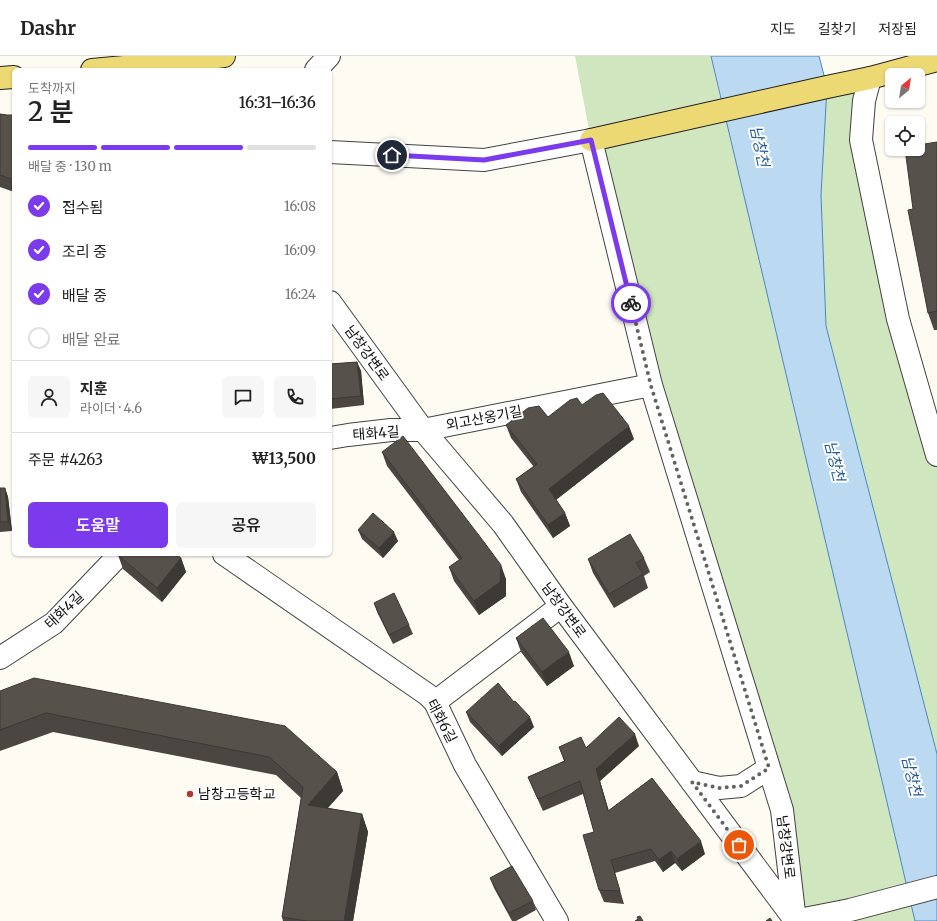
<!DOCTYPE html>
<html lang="ko">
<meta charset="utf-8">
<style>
:root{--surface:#fff;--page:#f6f6f6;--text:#222;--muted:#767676;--line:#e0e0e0;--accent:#7c3aed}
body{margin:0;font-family:Merriweather,"Noto Sans KR",serif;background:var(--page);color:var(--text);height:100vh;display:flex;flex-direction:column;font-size:15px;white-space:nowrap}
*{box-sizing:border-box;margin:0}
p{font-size:13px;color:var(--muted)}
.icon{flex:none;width:22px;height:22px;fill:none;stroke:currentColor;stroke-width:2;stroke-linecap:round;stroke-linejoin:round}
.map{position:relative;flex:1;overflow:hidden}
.drawer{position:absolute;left:12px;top:12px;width:320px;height:488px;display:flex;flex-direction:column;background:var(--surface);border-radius:6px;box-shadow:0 1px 3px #0004}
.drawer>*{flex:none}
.needle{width:26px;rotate:30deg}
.controls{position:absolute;left:885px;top:12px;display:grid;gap:8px}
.controls a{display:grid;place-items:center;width:40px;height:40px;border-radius:6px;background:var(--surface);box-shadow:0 1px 3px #0004;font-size:20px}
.pin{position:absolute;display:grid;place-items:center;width:34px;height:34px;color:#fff;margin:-17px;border:2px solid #fff;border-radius:50%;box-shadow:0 1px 4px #0007}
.courier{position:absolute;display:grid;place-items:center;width:40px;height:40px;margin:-20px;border:3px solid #7c3aed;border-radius:50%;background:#fff;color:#222;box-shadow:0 1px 5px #0007}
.summary em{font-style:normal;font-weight:600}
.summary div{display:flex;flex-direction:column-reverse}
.summary{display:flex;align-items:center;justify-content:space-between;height:68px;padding:0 16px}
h1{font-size:26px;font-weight:600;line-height:30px}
.bar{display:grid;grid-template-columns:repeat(4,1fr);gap:6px 4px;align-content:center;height:48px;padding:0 16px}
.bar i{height:5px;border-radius:3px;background:var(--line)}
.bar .active{background:var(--accent)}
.bar p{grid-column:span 4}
.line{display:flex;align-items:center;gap:10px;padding:0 16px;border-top:1px solid var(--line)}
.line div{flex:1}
.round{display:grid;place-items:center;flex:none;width:42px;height:42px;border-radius:6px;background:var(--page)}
ol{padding:0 16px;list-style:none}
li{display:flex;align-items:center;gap:12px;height:44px}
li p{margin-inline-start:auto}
li .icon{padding:4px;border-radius:50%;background:var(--accent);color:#fff;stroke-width:4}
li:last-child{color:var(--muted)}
li i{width:22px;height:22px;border:2px solid var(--line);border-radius:50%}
.cta{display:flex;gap:8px;margin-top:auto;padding:8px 16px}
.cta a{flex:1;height:46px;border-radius:6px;background:var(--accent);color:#fff;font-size:16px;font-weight:600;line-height:46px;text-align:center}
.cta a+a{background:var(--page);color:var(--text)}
header{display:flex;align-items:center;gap:24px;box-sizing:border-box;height:56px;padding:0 20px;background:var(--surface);border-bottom:1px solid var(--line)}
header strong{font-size:19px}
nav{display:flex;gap:22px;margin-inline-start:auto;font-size:14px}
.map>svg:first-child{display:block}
.green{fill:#d0e6be}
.water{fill:#bbd9f1;stroke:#4988c1}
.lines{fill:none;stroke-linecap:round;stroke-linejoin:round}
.minor-casing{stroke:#424242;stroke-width:24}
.major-casing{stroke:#202020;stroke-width:24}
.minor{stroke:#fff;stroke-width:22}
.major{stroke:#ecd974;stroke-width:22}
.wall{fill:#4b4641}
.shaded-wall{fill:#3d3935}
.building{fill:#57514c;stroke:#3d3935}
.done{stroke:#63625e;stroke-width:4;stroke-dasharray:0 7.2}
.route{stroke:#7c3aed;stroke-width:5}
.poi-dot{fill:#b33733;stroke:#fff;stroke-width:1.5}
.labels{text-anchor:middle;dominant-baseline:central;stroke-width:4;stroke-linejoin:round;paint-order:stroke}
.street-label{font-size:14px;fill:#0f0f0f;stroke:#fff}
.poi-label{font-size:14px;fill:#0f0f0f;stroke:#fff;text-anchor:start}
.water-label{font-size:15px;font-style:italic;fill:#235b96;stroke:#fff}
</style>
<header>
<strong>Dashr</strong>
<nav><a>지도</a><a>길찾기</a><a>저장됨</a></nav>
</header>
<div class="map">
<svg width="937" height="865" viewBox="0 0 937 865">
<rect width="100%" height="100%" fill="#fefcf2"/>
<path class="green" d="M575,0H711L723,54L870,22L861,84L937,404V865H795L782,754L591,84Z"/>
<path class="water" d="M711,0H819L827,31L821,139L826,270L937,698V865H915Z"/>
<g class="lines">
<defs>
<path id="minor" d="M316,14L329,0
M870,22L864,45L861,84L898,263L937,399
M330,96L484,104L591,84L651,329L782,754L795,865
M330,246L423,374L503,468L561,550L795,864
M330,382L348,379L391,374H423L651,329
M224,498L428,639L435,646L465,709L557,865
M0,602L54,567L120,498
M435,646L561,550
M692,726L719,732L741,730L769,712
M794,865L850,854L937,831"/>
<path id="major" d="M92,14L188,5L224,0
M0,22L14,21
M591,84L827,31L870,22L937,4"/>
</defs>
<use href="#minor" class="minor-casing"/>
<use href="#major" class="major-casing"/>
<use href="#minor" class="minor"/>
<use href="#major" class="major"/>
</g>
<path class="wall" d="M0,58L7,59H12L14,58V136L0,131Z
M937,86V274H934L928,257L913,153Z
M357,306L361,315L364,349L330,353V308Z
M582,349L634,383L556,444L565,457L570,470L553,482L521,436L516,423L534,411L511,382L506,369L548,361Z
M382,396L506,523V540L479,559L454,525L449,511L459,504L387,410Z
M0,432H5L8,441L12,475L0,476Z
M358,474L398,485L383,502L362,483Z
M118,499L181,502L186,516L162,546L123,513Z
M644,502L650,516L644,520L648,532L614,552L593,517L588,503Z
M374,547L409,569L413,578L393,588L377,556Z
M516,582L574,610L547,630L521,596Z
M0,635L337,716L343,735L328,752L362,758L368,776L353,865H283L282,861L301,742L276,719L53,676L0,695Z
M466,656L534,671L502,700L470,666Z
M639,690L600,725L609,755L705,798L682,815L675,807L663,816L655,805L615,817L624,848L604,846L599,834L594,776L583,738L543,755L533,733L528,721L564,705L559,691L586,692Z
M490,822L533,845L536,854L516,865H512L494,832Z"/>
<path class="shaded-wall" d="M357,306L361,315L364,349L361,340Z
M629,370L634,383L553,446L549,433Z
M5,432L8,441L12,475L8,466Z
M565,457L570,470L553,482L548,469Z
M394,476L398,485L383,502L379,492Z
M181,502L186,516L162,546L157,532Z
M501,509L506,523V540L479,559L474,545Z
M569,596L574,610L547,630L542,616Z
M530,661L534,671L502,700L499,690Z
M635,678L639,690L600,725L612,768L608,755L596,713Z
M337,716L343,735L314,767L308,749Z
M362,758L368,776L353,865H344Z
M701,785L705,798L682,815L677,803Z
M671,795L675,807L663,816L659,804Z"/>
<path class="building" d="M0,58L7,59H12L14,58V124L0,119Z
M937,86V255L928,257L908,154L913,153L905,93H918V89Z
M357,306L361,340L330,343V308Z
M603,337L629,370L549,433L565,457L548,469L516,423L537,408L506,369L528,352L539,350L548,361L570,344L577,342L582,349L596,339Z
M403,380L484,486L501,509L500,526L474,545L449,511L462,502L382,396Z
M0,432H5L8,466H0Z
M373,457L394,476L379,492L358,474Z
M630,478L644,502L636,507L643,518L609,538L588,503Z
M119,498H176L181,502L157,532L118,499Z
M394,537L409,569L389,579L374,547Z
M543,562L569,596L542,616L516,582Z
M34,622L285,670L337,716L308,749L362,758L344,865H307L282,861L303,731L269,701L46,657L0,674V635Z
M498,627L514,646L515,645L530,661L499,690L466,656Z
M619,661L635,678L596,713L608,755L652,722L701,785L677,803L671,795L659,804L651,793L611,804L620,835L599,834L583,779L594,776L580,725L538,743L528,721L565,705L559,691L581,681L586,692Z
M512,810L533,845L509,857L490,822Z
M640,860L643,865H635L638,863L637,861Z
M770,862L772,865H766Z"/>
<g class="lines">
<path class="done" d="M631,247L651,330L769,712L741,730L719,732L692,726L739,789"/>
<path class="route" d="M392,99L484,104L591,84L631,247"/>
</g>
<circle class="poi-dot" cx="190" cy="738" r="4"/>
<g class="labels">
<g class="street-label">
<text transform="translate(367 297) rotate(54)">남창강변로</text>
<text transform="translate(484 362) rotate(-11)">외고산옹기길</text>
<text transform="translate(376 377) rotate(-4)">태화4길</text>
<text transform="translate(64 554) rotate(-43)">태화4길</text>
<text transform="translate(564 554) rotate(54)">남창강변로</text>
<text transform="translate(442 665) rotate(62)">태화6길</text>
<text transform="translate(786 791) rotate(83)">남창강변로</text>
</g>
<g class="poi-label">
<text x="198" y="738">남창고등학교</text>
</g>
<g class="water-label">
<text transform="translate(760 90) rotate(78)">남창천</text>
<text transform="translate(835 405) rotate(76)">남창천</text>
<text transform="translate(912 720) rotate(76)">남창천</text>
</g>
</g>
</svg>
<div class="controls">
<a><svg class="needle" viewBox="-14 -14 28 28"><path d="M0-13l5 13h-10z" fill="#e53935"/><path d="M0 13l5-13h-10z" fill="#767676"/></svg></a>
<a><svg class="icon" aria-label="locate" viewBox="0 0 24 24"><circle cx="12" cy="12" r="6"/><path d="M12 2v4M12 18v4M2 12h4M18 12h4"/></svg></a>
</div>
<div class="pin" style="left:739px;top:789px;background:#ea580c"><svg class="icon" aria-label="bag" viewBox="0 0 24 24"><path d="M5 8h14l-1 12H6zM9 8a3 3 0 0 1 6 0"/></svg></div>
<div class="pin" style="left:392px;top:99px;background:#1f2937"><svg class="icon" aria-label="home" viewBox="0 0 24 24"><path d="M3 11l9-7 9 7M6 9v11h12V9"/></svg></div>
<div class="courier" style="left:631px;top:247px"><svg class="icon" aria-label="bike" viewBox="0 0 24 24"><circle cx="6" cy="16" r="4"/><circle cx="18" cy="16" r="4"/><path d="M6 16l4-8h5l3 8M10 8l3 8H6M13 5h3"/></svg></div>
<section class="drawer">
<div class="summary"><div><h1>2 분</h1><p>도착까지</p></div><em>16:31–16:36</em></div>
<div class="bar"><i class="active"></i><i class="active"></i><i class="active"></i><i></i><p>배달 중 · 130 m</p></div>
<ol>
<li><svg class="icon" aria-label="check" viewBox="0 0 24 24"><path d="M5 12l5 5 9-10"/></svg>접수됨<p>16:08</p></li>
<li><svg class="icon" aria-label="check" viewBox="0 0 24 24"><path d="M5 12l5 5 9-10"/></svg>조리 중<p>16:09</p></li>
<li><svg class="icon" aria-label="check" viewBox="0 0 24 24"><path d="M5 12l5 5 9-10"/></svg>배달 중<p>16:24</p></li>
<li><i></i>배달 완료</li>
</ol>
<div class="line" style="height:72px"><a class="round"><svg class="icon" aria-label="person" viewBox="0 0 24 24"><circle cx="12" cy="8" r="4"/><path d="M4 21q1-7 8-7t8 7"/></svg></a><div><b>지훈</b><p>라이더 · 4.6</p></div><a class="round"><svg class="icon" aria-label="chat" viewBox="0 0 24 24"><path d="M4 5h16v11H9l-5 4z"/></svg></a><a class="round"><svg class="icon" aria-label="phone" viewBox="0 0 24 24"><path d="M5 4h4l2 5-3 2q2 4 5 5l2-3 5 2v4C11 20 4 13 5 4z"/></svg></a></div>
<div class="line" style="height:52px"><div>주문 #4263</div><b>₩13,500</b></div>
<div class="cta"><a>도움말</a><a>공유</a></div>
</section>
</div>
